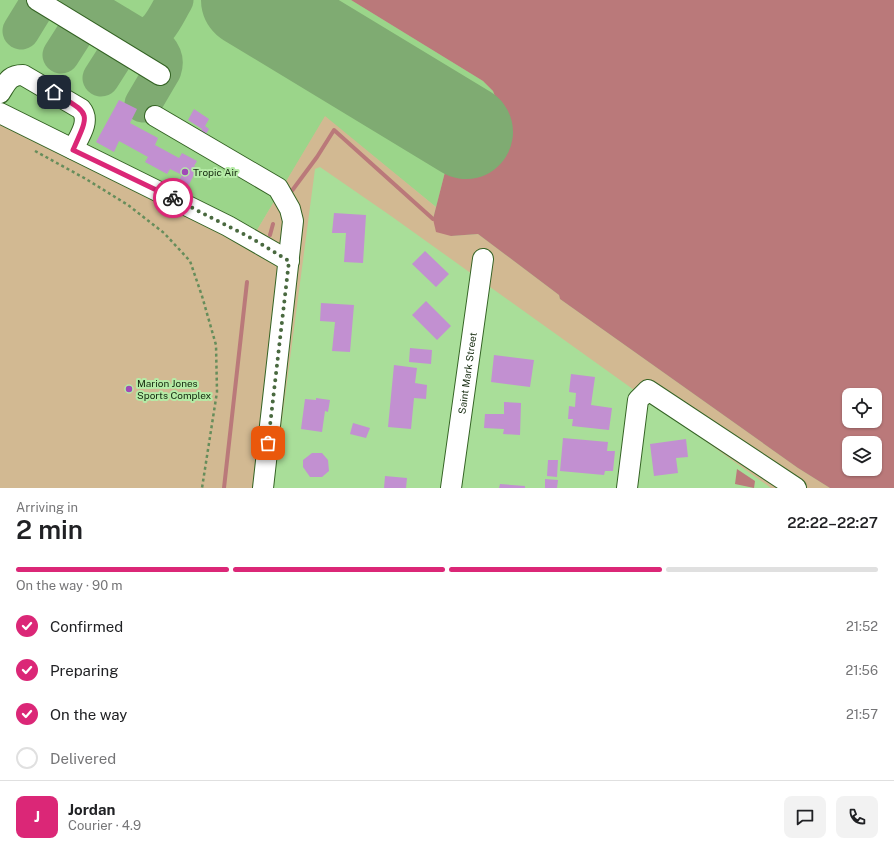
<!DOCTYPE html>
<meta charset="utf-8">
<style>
:root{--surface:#fff;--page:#f2f2f2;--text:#202124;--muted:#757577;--line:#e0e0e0;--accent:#db2777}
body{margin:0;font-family:"Public Sans",sans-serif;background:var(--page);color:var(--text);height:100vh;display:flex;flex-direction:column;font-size:15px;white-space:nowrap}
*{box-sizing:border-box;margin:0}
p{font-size:13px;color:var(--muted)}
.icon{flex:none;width:22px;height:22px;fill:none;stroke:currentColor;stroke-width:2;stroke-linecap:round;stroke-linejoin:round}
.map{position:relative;height:488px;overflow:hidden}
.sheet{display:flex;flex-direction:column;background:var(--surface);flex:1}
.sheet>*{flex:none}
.controls{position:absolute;left:842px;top:388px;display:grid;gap:8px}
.controls a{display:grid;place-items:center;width:40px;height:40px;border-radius:8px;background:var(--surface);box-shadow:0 1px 3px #0004;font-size:20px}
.pin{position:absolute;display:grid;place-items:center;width:34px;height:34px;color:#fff;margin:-17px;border-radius:8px;box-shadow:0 2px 6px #0006}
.courier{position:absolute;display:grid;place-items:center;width:40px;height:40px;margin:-20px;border:3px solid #db2777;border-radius:50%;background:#fff;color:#222;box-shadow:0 1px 5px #0007}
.overview em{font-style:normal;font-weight:600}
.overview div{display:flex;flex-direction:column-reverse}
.overview{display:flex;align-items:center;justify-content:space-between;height:68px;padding:0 16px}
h1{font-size:26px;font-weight:600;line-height:30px}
.bar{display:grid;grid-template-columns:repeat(4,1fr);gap:6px 4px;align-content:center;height:48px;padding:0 16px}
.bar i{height:5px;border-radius:3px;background:var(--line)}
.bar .active{background:var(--accent)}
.bar p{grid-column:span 4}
.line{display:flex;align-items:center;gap:10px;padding:0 16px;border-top:1px solid var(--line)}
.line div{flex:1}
.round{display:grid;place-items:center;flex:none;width:42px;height:42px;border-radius:8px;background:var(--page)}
ol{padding:0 16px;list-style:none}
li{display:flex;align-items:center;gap:12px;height:44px}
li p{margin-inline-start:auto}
li .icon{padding:4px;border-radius:50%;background:var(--accent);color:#fff;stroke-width:4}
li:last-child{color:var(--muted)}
li i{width:22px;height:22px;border:2px solid var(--line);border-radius:50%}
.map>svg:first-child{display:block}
.built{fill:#9bd58a}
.green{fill:#d2b992}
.water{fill:#ba797a;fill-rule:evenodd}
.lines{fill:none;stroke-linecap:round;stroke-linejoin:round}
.stream{stroke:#ba797a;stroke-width:4}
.taxiway{stroke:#7fab72;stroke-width:37}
.runway{stroke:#7fab72;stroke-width:94}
.building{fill:#c290d1}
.minor-casing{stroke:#346324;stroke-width:22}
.path{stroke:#668d5b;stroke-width:2.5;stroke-dasharray:3 3;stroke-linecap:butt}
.minor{stroke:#fff;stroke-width:20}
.done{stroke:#49693f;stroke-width:4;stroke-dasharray:0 7.2}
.route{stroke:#db2777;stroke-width:5}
.poi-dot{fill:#a04ab7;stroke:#b5eba6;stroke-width:1.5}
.labels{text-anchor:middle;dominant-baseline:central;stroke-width:4;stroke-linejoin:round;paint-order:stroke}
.poi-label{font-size:10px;fill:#152a0f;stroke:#b5eba6;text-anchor:start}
.street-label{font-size:10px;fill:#152a0f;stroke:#b5eba6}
</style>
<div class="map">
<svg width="894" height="488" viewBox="0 0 894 488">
<rect width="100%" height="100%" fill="#a9de99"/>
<path class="built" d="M0,0H351L483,81L493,91L496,99L495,109L466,164L460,168L452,169L445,172L436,207L325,117L257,230L0,103Z"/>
<path class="green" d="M0,104L257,230L325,116L436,207L433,219L451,236L478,234L559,295L560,299L798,468L830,488H771L391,216L320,167L315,169L273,488H0Z"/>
<path class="water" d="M351,0H894V488H830L798,468L560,299L559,295L478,234L451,236L436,232L433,219L445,172L460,168L466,163L495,109L496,99L493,91L483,81ZM849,395H875V421H849ZM849,443H875V469H849Z
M737,469L755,481L754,488L735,484Z"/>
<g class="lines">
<path class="stream" d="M291,192L317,157L334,130L433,219
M270,235L273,224
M224,488L247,282"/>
<path class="taxiway" d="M78,0L158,48C164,55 166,61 163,70L143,104
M21,31L40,0
M141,38C159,35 166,15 175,0
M61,55L84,19L85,10L79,1
M101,78L124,42V37L120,25"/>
<path class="runway" d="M248,0L466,132"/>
</g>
<path class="building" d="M119,100L137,109L130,123L158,138L155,145L179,158L182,153L197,161L194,166L197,168L189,185L179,180L182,175L170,169L167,174L145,162L148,157L119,141L114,152L96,142Z
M194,109L209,119L205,126L209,129L204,137L199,134L202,129L188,120Z
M334,213L366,215L363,263L344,262L346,233H332Z
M425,251L449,274L436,287L412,264Z
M426,301L451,326L437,340L412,315Z
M321,303L354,305L350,352L332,351L335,322L320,321Z
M410,348L432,350L431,364L409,362Z
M494,355L534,360L530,387L491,382Z
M394,365L417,368L415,383L427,385L426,399L414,398L411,429L388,427Z
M571,374L595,377L591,405L612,408L609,430L572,426L573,419H568L569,406L575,407L576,393L569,392Z
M316,398L330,400L328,412L325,411L322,432L301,429L305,399L316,400Z
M504,402L521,403L520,435L503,434L504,429L484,428L485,414H504Z
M353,423L370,428L366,438L350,434Z
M563,438L608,442L607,451H615L613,471H605L604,475L560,471Z
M686,439L688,457L676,458L678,473L654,476L650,444Z
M312,453H322L328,460L329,471L322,477H310L303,467V460Z
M548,460H558L557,477L547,476Z
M385,476L407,478L406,488H384Z
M545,479L558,480L557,488H545Z
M500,484L525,486V488H499Z"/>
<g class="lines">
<defs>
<g id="minor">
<path d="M37,0L160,75"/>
<path d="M0,93C7,82 9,75 23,75L81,109C91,121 79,137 73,149"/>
<path d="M0,113L228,226L289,261"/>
<path d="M155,116L278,188L290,209L293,221L263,488"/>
<path id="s1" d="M451,488L483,259"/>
<path d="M627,488L638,400L648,390L796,488"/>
</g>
</defs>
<use href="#minor" class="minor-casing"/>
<path class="path" d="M35,151L86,179L128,205L164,233L190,261L202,296L216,345L217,392L202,488"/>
<use href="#minor" class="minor"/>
</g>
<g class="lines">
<path class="done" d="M173,198L253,239L289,261L268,443"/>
<path class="route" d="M54,92C90,115 91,110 73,150L173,198"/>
</g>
<g class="poi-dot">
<circle cx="185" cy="172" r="4"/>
<circle cx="129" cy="389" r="4"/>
</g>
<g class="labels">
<g class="poi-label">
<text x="193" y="172">Tropic Air</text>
<text x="137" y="383">Marion Jones<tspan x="137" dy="12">Sports Complex</tspan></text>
</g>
<g class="street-label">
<text stroke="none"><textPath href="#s1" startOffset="116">Saint Mark Street</textPath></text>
</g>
</g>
</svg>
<div class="controls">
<a><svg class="icon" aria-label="locate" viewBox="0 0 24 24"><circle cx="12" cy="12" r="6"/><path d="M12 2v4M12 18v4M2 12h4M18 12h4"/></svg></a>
<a><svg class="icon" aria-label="layers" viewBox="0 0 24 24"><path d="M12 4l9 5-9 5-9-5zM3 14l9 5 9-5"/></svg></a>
</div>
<div class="pin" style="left:268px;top:443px;background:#ea580c"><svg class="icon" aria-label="bag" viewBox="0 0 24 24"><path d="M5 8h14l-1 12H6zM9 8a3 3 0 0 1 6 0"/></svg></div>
<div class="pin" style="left:54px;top:92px;background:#1f2937"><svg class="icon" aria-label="home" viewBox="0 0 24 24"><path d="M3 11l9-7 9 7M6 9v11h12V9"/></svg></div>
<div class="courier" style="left:173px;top:198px"><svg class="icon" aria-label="bike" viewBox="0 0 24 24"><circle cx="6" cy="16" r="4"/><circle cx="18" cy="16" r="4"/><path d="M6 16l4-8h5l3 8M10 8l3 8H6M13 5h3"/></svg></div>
</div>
<section class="sheet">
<div class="overview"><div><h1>2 min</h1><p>Arriving in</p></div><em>22:22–22:27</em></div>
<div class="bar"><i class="active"></i><i class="active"></i><i class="active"></i><i></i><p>On the way · 90 m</p></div>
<ol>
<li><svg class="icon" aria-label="check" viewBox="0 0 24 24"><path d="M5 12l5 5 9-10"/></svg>Confirmed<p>21:52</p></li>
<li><svg class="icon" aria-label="check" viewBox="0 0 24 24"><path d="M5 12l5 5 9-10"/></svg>Preparing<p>21:56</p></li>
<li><svg class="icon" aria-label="check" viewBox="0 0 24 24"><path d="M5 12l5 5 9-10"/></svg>On the way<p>21:57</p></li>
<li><i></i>Delivered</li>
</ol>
<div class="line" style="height:72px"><b class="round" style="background:var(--accent);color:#fff">J</b><div><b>Jordan</b><p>Courier · 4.9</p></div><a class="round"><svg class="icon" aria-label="chat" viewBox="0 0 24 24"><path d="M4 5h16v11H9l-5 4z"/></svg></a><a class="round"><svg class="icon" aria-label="phone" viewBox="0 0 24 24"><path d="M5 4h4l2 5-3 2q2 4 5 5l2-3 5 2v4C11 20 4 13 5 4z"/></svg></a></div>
</section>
